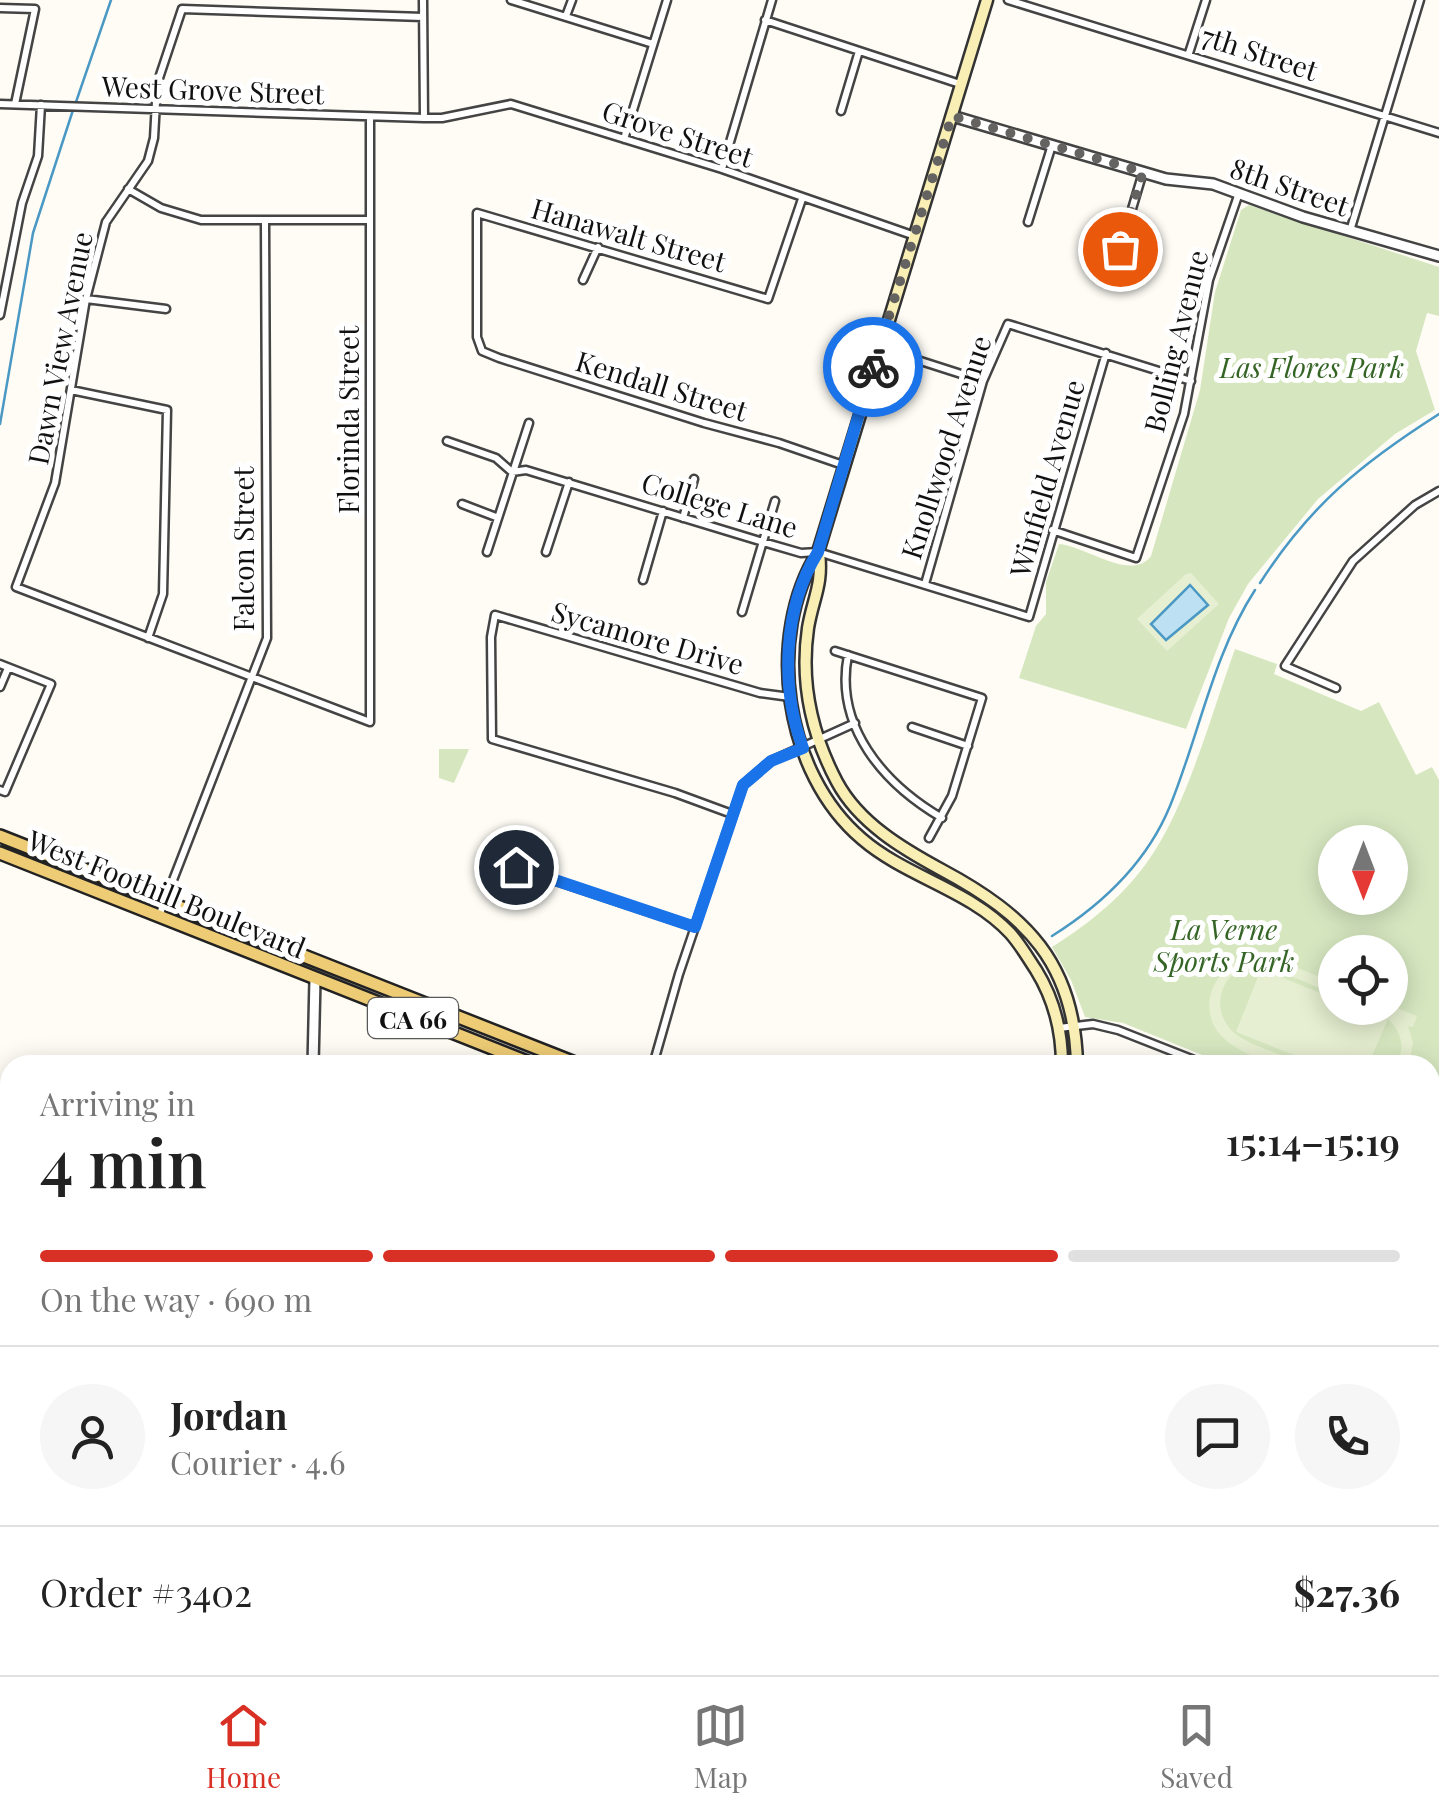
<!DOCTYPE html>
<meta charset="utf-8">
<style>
:root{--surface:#fff;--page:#f6f6f6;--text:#222;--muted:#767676;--line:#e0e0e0;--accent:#d93025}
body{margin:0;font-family:"Playfair Display",serif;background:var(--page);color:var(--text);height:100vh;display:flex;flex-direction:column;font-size:38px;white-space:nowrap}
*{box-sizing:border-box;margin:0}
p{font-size:32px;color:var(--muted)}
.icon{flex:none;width:55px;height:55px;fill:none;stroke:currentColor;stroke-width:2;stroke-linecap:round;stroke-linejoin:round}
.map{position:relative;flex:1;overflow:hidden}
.side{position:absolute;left:0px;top:1055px;width:1440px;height:620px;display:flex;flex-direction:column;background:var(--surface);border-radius:30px 30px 0 0;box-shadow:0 5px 25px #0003}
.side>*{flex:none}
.needle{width:65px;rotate:180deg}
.controls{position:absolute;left:1318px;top:825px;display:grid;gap:20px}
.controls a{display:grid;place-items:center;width:90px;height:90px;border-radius:50%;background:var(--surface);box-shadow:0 5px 25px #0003;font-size:50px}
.pin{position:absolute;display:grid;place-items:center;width:85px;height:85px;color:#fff;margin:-42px;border:5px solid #fff;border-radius:50%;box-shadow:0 2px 10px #0007}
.courier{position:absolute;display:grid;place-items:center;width:100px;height:100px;margin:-50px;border:8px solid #1a73e8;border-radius:50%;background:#fff;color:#222;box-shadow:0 2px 12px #0007}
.headline em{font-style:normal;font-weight:600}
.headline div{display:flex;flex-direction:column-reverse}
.headline{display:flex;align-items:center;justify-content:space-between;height:170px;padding:0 40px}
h1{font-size:65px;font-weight:600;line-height:75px}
.bar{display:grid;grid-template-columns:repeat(4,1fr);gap:15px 10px;align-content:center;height:120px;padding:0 40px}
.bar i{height:12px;border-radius:8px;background:var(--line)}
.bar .selected{background:var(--accent)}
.bar p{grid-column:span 4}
.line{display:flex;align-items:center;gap:25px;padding:0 40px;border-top:2px solid var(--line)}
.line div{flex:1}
.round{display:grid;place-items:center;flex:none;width:105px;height:105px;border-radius:52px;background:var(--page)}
.menu{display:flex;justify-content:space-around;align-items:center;height:140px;border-top:2px solid var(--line);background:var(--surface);font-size:28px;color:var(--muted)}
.menu a{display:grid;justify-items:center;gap:5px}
.menu .selected{color:var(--accent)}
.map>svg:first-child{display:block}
.green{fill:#d6e7c0;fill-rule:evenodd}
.pitch{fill:#e6efd1}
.water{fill:#bde1f2;stroke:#4a98c4;stroke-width:2.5}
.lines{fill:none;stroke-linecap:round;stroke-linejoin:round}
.stream{stroke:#4a98c4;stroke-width:2.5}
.minor-casing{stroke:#444;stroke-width:11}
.tertiary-casing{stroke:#444;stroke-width:14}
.secondary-casing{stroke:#333;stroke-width:15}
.primary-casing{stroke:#222;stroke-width:16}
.minor{stroke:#fff;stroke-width:6}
.tertiary{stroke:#fff;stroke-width:9}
.secondary{stroke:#f9efb5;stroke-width:10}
.primary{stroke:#eecc75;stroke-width:11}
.done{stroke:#646361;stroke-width:10;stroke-dasharray:0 18}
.route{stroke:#1a73e8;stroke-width:12}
.labels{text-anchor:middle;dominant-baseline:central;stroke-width:10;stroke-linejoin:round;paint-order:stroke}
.shield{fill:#fff;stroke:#585858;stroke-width:2.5}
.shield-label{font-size:25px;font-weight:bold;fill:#111}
.street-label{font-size:28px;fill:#111;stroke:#fff}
.park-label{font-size:28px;font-style:italic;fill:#356525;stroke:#fff}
</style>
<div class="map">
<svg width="1439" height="1675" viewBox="0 0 1439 1675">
<rect width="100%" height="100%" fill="#fefcf5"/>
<path class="green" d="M1249,205L1439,267V316L1427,313L1416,351L1435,410L1395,434L1318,499L1248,584L1229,618L1186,729L1019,678L1036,626L1046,614V582L1059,544C1088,547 1131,582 1151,556L1200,390L1215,292L1241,210Z
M1235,649L1277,664L1274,674L1361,711L1379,702L1416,775L1432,767L1439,780V1149L1430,1146V1065H1227L1123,1023L1085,1017L1071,980L1052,947C1090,923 1124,896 1150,858C1187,805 1212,712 1235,649ZM1335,842H1390V898H1335ZM1335,952H1390V1008H1335Z
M439,749H469L454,783L439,778Z"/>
<path class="pitch" d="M1191,573L1219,604L1167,651L1137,619L1186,574Z
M1249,957L1275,959L1335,983V995C1305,983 1234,942 1221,995C1218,1008 1223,1022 1232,1031C1248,1046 1289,1057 1310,1065C1282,1065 1251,1060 1228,1042C1193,1015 1211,967 1249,957Z
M1261,969L1335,999V1008H1357L1386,1019L1365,1008L1390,1005L1417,1016L1413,1027L1408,1026L1413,1043L1409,1065H1397C1405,1047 1402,1032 1388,1019L1368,1065H1319L1236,1032Z"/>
<path class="water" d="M1190,585L1208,605L1166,640L1151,624Z"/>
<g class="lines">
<path class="stream" d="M76,102L111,0
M0,424L33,233L73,110
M1260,583C1310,505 1362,463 1439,414
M1052,936C1103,904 1147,862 1170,806C1199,735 1213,655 1255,590
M182,1675L190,1665"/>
<defs>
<path id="minor" d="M423,0L424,118
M511,0L653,44
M1008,0L1439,133
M0,8L35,9L15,104
M566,16L572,0
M765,20L960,84
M1189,53L1206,0
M0,104L424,118H442L511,104L722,169L915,236
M841,111L859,51
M370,117V722L16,587L55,483L86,299L106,222L148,161L154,138L157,84L182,9L423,17
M624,139L667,0
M722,169L772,0
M128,189L161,208L201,220H369
M802,199L768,299L477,213V337L482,351L499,358L704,423L779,443L843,465
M1028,222L1052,145
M1350,231L1420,0
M1120,249L1143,172
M583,280L598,247
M86,299L166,309
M0,315L22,203L38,156L41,105
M880,348L983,381
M71,390L167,410L163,594L148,638
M447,441L496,458L512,472
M512,472L526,470L763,542L801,553L818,552L1029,617L1106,353
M462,504L496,517
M683,518L694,479
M1052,530L1136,558L1184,414L1209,280L1239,193
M487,552L529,423
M546,552L569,482
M643,580L663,511
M925,584L983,381L1008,324L1191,381
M742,612L775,501
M835,651L982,698L952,796L929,838
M848,655C834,727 884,784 942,818
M0,664L51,684L5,792L0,790
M0,687L8,668
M1336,688L1285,666L1353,561L1415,505L1439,491
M912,727L968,746
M732,814L675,793L492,739L491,637L495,615L760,693L790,697
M484,857L695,927
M159,916L267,638L265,222
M1059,1028L1093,1024L1118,1030L1207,1065
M653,1065L679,974L743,785L771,761L855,723
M1430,1157L1439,1160
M1430,1285L1439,1256
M0,1573L10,1572
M0,1644H10
M423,1665V1667
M636,1665V1675
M536,1667V1665
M730,1671V1665
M36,1675L37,1665"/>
<path id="tertiary" d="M952,116L1166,179L1213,184L1303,217L1439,256
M313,1065L315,979
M310,1675V1665"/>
<path id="secondary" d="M987,0L818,552C765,637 784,773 862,839C906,877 970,890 1010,933C1020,944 1028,958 1036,970C1054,999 1062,1032 1062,1065
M819,553C823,585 813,598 808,628C800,683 811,733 837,782C859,823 903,849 942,870C1026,915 1075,963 1077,1065
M1005,1665V1675
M1021,1675V1665"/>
<path id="primary" d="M0,836L580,1065
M0,853L535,1065
M1430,1406L1439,1409
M1430,1424L1439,1427"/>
</defs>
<use href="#minor" class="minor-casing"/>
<use href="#tertiary" class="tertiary-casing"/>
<use href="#secondary" class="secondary-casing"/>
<use href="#primary" class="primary-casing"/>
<use href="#minor" class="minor"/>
<use href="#tertiary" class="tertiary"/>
<use href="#secondary" class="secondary"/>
<use href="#primary" class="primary"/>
</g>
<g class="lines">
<path class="done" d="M873,367L952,116L1143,172L1120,249"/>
<path class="route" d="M516,867L695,927L743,785L771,761L803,748C780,687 783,608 818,552L873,367"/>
</g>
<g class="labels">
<rect class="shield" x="368" y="998" width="90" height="40" rx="8"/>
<g class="shield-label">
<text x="413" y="1018">CA 66</text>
</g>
<g class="street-label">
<text transform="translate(1260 52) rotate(18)">7th Street</text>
<text transform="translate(213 89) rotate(2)">West Grove Street</text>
<text transform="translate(678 133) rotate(18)">Grove Street</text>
<text transform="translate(1290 186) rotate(19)">8th Street</text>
<text transform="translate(629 234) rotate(16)">Hanawalt Street</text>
<text transform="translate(1175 341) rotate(-76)">Bolling Avenue</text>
<text transform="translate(59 348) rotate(-79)">Dawn View Avenue</text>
<text transform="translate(662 385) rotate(17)">Kendall Street</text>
<text transform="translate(347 420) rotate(-90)">Florinda Street</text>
<text transform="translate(945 447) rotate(-72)">Knollwood Avenue</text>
<text transform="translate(1046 478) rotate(-74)">Winfield Avenue</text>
<text transform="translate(720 504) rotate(17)">College Lane</text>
<text transform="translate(242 549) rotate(-90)">Falcon Street</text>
<text transform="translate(648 637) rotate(16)">Sycamore Drive</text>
<text transform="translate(167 893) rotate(22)">West Foothill Boulevard</text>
</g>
<g class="park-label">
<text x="1312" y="366">Las Flores Park</text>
<text x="1224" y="928">La Verne<tspan x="1224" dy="32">Sports Park</tspan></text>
</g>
</g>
</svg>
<div class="controls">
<a><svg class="needle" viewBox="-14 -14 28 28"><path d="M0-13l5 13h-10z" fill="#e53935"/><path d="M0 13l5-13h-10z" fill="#767676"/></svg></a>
<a><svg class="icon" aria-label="locate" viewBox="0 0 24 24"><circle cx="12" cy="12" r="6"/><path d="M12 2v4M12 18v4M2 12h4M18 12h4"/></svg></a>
</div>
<div class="pin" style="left:1120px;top:249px;background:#ea580c"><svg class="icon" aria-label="bag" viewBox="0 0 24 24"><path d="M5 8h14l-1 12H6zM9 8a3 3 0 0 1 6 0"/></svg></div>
<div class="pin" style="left:516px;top:867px;background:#1f2937"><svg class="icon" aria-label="home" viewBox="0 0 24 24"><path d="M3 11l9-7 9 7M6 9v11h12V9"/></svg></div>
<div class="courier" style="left:873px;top:367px"><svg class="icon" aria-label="bike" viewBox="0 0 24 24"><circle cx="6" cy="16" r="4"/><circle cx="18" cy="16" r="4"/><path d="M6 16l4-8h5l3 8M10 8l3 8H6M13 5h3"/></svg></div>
<section class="side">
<div class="headline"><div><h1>4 min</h1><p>Arriving in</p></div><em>15:14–15:19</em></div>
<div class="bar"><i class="selected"></i><i class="selected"></i><i class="selected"></i><i></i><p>On the way · 690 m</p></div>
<div class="line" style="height:180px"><a class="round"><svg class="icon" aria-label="person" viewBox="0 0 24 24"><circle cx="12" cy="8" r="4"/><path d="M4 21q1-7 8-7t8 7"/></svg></a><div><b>Jordan</b><p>Courier · 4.6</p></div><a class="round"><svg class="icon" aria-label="chat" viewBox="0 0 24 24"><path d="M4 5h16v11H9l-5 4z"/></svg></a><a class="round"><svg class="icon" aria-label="phone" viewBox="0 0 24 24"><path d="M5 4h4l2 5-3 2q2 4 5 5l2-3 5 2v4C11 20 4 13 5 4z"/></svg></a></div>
<div class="line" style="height:130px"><div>Order #3402</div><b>$27.36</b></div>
</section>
</div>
<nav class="menu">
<a class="selected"><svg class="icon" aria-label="home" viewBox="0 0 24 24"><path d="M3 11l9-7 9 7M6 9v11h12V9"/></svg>Home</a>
<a><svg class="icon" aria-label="map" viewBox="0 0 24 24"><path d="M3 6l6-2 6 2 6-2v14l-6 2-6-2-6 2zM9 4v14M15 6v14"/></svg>Map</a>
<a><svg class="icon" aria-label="saved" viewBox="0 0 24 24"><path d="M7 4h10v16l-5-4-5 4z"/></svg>Saved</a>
</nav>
